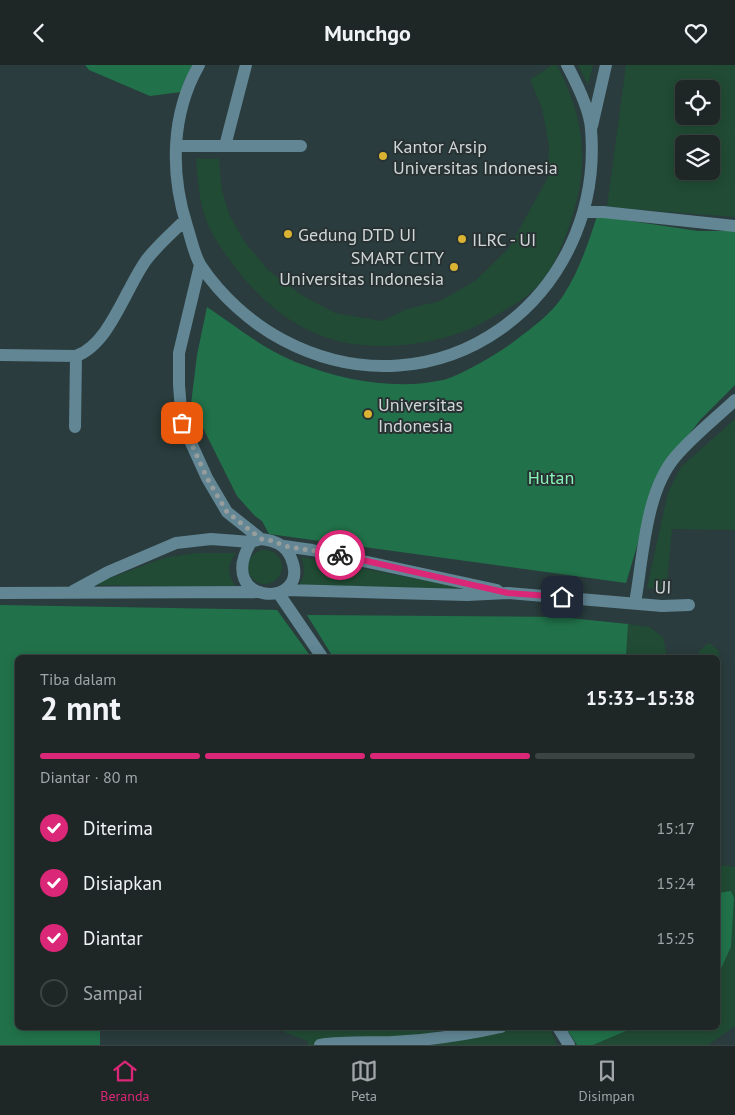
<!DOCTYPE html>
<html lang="id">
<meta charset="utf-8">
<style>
:root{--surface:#1e2626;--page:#262e2e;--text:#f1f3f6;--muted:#a1a5a7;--line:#3c4343;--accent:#db2777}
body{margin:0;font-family:"PT Sans",sans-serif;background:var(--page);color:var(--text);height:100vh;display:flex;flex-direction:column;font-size:19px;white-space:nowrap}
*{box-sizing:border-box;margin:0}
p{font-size:16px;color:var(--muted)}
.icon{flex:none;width:28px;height:28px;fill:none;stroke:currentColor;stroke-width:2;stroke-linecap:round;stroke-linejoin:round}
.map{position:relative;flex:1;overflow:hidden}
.sheet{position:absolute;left:15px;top:590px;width:705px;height:375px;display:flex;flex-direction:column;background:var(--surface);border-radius:8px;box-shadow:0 2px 12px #0003,0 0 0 1px var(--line)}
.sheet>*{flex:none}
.tools{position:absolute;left:675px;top:15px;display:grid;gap:10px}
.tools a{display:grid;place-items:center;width:45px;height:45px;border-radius:8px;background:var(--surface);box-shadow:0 2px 12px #0003,0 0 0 1px var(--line);font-size:25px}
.pin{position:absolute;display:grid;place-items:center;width:42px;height:42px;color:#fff;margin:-21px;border-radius:10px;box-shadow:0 2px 8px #0006}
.courier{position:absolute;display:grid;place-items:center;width:50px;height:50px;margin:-25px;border:4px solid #db2777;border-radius:50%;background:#fff;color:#222;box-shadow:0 1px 6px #0007}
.head em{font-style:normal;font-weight:600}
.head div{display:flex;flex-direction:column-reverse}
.head{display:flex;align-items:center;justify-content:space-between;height:85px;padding:0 25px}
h1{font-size:32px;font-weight:600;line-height:38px}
.bar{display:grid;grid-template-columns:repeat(4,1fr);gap:8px 5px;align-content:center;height:60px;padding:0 25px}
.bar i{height:6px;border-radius:4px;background:var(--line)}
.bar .current{background:var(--accent)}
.bar p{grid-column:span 4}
ol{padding:0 25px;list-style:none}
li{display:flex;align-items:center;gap:15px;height:55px}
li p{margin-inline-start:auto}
li .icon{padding:5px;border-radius:50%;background:var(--accent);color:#fff;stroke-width:4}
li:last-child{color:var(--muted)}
li i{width:28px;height:28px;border:2px solid var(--line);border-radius:50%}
header{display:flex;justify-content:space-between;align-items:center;height:65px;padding:0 25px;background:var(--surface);font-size:22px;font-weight:600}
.tabs{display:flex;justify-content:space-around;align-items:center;height:70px;border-top:1px solid var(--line);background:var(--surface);font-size:14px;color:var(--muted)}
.tabs a{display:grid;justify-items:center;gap:2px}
.tabs .current{color:var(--accent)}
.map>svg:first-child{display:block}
.built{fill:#2a3c3d;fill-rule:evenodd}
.green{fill:#214b34;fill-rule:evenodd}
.forest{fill:#21724a}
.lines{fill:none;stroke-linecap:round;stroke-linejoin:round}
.minor{stroke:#628694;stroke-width:12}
.done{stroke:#959d9d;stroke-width:5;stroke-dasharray:0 9}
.route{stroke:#db2777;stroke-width:6}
.poi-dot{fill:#dab333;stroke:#283233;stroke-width:2}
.labels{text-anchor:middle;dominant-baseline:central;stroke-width:4;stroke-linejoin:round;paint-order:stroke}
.poi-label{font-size:18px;fill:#d0d6d6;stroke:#283233;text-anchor:start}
.park-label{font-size:18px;fill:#88f3b6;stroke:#283233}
.street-label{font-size:18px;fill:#d0d6d6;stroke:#283233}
</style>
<header><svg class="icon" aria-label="back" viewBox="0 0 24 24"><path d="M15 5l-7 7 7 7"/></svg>Munchgo<svg class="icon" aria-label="heart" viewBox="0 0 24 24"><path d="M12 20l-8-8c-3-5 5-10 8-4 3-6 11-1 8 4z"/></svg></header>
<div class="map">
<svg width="735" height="980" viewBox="0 0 735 980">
<rect width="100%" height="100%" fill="#283233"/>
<path class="built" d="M0,0H735V980H0ZM684,24H711V51H684ZM684,79H711V106H684ZM18,592H718V962H18Z"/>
<path class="green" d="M552,0H557C583,51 590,94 573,149C566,171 556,199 541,217C527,234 508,243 489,254C464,269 440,275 411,279C337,289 283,263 237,205C226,189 214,175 207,157C199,138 198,115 196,94H219L222,125L229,149L244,176L268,205L300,229L335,248L382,256L407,244L440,236L475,216L509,183L548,112L549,80L542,43L530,15Z
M578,0H593L588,20Z
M626,0H735V152L607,142ZM684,24H711V51H684ZM684,79H711V106H684Z
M735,354V465L672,464L666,525L647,523L668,428L681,402Z
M248 502a17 17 0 1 1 34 0a17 17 0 1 1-34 0Z
M195,488H236C226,500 228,510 236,522L92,520L164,493Z
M301,492L470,524L299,520C306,510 305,503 301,492Z
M628,559L649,562L663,572L667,592H626Z
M709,578L719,586L718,652V592H699V586Z
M718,800L735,802V961L708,980H593L633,963L718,962V910L731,882L734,833L731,826L718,828Z
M438,962L439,969L465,963H550L557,980H307L308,976L273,963Z"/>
<path class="forest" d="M85,0H192L181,27L150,31L89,5Z
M597,151L698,166H735V320L701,354L671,392L645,454L626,518L269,469L262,456L255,451L237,431L191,339L197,290L207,242C237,262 267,287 301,299C345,316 397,325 443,315C460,311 502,286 516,275C533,262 551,249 563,231C579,206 588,179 597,151Z
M0,540L277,545L311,592H18V962L100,963V980H0Z
M307,550L560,552L628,559L626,592H333Z
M731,826L734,833L731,882L718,910V828Z
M566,963H633L593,980H577Z"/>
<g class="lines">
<path class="minor" d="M199,0C171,49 170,108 187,161C191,173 194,190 201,201C221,231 251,258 283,275C438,357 605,234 591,64C590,45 576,17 567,0
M592,61L606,0
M176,81H301
M225,81L246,0
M584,147H603L735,161
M200,200L179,288V320L182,358L207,413L227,447L261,474
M0,290L76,291C110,279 126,222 147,194C158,180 173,167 185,155
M75,362L76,291
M261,474C275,476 285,479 291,493C313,545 213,541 251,477Z
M284,481L312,485L497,525
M286,525L467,530L508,528L662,541L689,540
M73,526L108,507L176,478L211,474L251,477
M0,528L260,527
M279,529L322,592
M635,538C643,494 645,426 676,391C693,371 716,353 735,335
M558,962L569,980
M320,980C344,976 368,978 393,977C430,975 465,970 501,962"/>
</g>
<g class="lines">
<path class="done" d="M182,358L207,413L227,447L261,474L274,476L284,481L340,490"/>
<path class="route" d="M340,490L508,528L562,532"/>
</g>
<g class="poi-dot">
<circle cx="383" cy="91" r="5"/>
<circle cx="288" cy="169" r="5"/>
<circle cx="462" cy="174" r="5"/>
<circle cx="454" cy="202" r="5"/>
<circle cx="368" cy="349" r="5"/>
</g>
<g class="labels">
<g class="poi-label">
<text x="393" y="81">Kantor Arsip<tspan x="393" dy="21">Universitas Indonesia</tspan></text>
<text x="298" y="169">Gedung DTD UI</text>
<text x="472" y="174">ILRC - UI</text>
<text x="444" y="192" text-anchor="end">SMART CITY<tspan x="444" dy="21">Universitas Indonesia</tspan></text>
<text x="378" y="339">Universitas<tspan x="378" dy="21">Indonesia</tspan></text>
</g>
<g class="park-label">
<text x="551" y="412">Hutan</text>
</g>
<g class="street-label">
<text transform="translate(663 522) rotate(2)">UI</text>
</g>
</g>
</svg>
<div class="tools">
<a><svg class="icon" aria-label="locate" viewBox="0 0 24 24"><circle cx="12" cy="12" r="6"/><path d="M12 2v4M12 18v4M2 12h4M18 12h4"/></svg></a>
<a><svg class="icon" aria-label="layers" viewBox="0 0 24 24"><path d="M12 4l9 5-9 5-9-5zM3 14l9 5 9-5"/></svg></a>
</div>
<div class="pin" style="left:182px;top:358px;background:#ea580c"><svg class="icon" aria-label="bag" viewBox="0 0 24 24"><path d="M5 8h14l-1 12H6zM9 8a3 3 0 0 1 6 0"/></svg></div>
<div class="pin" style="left:562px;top:532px;background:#1f2937"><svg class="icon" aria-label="home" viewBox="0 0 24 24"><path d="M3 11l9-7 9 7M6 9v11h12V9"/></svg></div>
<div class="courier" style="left:340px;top:490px"><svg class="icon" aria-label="bike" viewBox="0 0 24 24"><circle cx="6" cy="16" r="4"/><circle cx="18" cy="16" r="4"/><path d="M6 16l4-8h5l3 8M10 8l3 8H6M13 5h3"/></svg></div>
<section class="sheet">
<div class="head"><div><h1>2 mnt</h1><p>Tiba dalam</p></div><em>15:33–15:38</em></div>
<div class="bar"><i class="current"></i><i class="current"></i><i class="current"></i><i></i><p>Diantar · 80 m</p></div>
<ol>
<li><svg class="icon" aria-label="check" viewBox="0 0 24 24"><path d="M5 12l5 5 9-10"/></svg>Diterima<p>15:17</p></li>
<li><svg class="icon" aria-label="check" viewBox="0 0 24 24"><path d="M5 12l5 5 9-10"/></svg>Disiapkan<p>15:24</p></li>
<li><svg class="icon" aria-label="check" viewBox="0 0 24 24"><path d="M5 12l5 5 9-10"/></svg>Diantar<p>15:25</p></li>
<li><i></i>Sampai</li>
</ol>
</section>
</div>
<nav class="tabs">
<a class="current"><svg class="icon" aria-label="home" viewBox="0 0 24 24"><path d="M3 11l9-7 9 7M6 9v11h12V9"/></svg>Beranda</a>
<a><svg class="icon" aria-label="map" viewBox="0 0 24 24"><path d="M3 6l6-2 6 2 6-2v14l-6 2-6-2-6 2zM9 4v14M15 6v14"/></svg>Peta</a>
<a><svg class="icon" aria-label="saved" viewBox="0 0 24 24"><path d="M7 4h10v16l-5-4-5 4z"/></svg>Disimpan</a>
</nav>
